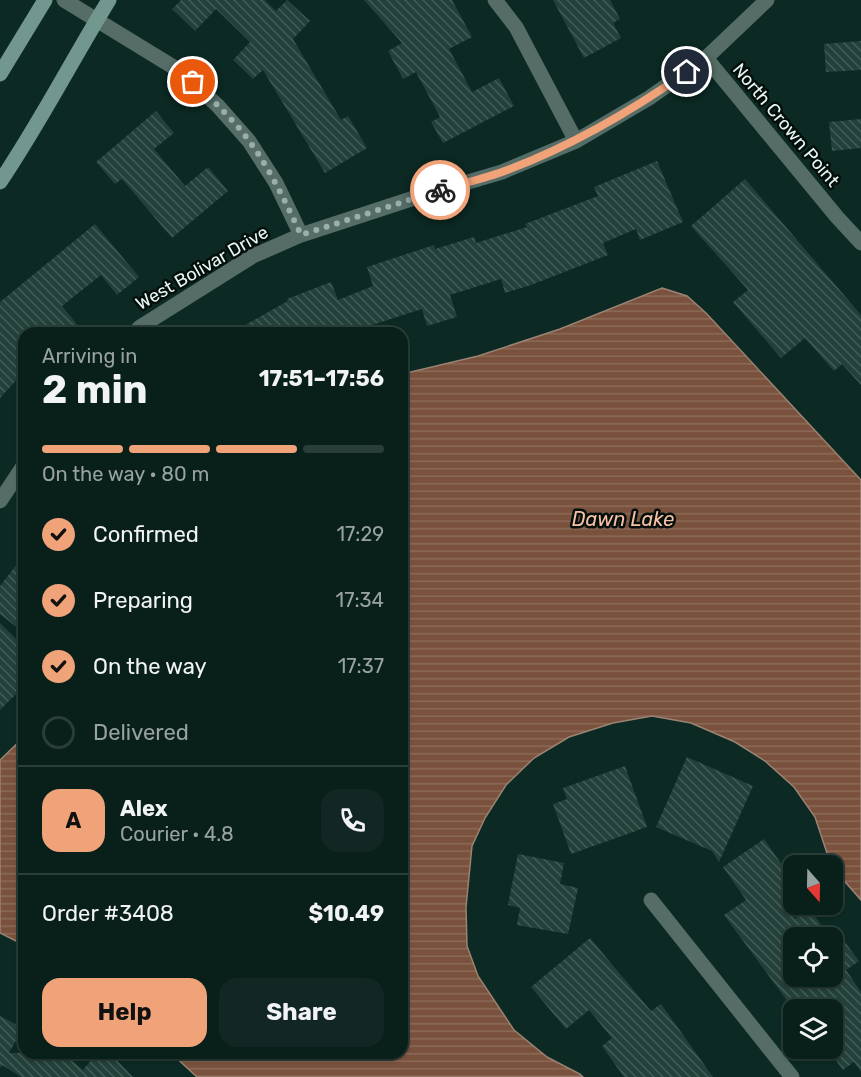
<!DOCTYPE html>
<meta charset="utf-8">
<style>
:root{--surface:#091f1a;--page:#122723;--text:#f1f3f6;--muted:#99a2a2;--line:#293d39;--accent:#f0a279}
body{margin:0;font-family:Rubik,sans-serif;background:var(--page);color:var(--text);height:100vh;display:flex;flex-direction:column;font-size:22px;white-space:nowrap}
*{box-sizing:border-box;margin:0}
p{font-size:20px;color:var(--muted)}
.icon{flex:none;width:33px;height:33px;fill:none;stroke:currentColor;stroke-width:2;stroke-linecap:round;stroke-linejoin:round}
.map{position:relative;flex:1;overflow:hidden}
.details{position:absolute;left:18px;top:327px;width:390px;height:732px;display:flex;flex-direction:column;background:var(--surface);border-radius:18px;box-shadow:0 2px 4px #0004,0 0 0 2px var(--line)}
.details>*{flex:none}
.needle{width:39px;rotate:160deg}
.controls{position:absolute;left:783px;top:855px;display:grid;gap:12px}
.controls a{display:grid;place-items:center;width:60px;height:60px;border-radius:12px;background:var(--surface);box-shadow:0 2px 4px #0004,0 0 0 2px var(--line);font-size:30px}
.pin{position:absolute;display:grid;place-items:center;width:51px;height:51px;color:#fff;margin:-26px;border:3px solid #fff;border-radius:50%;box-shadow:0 2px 6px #0007}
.courier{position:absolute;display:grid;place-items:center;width:60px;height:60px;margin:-30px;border:4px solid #f0a279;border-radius:50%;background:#fff;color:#222;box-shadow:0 2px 8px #0007}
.overview em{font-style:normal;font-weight:700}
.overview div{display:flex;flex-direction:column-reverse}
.overview{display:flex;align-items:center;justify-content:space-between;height:102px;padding:0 24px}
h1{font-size:39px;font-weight:700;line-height:45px}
.bar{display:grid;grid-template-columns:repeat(4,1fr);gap:9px 6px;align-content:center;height:72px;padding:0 24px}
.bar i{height:8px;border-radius:4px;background:var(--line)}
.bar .current{background:var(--accent)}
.bar p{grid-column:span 4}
.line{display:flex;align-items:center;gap:15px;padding:0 24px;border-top:2px solid var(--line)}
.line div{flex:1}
.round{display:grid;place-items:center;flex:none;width:63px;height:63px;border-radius:18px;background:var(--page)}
ol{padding:0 24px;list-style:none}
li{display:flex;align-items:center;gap:18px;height:66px}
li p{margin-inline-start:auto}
li .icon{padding:6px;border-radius:50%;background:var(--accent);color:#111;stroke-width:4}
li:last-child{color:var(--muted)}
li i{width:33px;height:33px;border:3px solid var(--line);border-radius:50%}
.primary-button{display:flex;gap:12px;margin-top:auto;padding:12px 24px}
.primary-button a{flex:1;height:69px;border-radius:18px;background:var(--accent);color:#111;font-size:24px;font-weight:700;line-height:69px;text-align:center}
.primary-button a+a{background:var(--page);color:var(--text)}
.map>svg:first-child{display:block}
.water{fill:url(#water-rules);stroke:#9a8373;stroke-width:1.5}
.building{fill:url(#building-back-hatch)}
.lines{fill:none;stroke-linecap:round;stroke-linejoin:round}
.street{stroke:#566d67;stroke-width:15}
.secondary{stroke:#72978e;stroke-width:15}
.done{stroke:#9aafaa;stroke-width:6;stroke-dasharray:0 10.8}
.route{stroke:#f0a279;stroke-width:8}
.labels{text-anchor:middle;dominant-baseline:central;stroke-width:5;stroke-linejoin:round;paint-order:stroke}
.street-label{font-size:18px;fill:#e7f7f3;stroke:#040f0c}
.water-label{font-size:20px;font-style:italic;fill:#f8c1a5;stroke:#040f0c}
</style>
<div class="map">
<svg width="861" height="1077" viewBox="0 0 861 1077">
<defs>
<pattern id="water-rules" width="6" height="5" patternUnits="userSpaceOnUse" patternTransform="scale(1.5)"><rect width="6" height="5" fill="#79513c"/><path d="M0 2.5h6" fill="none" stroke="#8c6b59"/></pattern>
<pattern id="building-back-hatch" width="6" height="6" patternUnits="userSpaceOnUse" patternTransform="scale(1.5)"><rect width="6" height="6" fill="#24403a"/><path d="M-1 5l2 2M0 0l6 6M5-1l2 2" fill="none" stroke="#445c57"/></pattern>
</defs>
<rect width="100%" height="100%" fill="#0c2923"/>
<path class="water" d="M662,288L687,296L706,313L861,480V900L833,868L832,866L831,865L815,817L794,787L765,761L735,742L691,723L652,716L613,723L569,737L534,758L506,785L485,818L472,846L466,907L467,946L478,976L514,1030L547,1057L580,1074L583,1077H197L171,1053H402V374L478,356L560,329Z
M24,737V945L0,933V760Z"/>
<path class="building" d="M181,0H265L276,11L287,0L310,21L293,39L341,120L348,116L367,148L325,173L263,70L253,79L233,60L250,42L216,9L195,31L172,9Z
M364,0H452L472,37L449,49L472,92L499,78L514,106L443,143L431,122L440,117L416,72L403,79L388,51L402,43Z
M553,0H610L620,19L613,23L621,38L584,58Z
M861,41V70L826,72L824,44Z
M156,111L174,133L154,149L185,186L208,167L228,191L172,238L122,179L115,184L96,162Z
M861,119V148L832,151L829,122Z
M657,161L683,222L640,240L636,229L603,243L608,255L531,285L505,293L501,279L450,295L457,317L427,326L422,309L372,325L375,333H231L288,301L287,299L331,282L338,300L373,286L367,267L434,245L435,249L474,237L476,243L527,227L525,224L598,196L594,187Z
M745,179L861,315V385L842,364L834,371L805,338L781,358L733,302L748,290L691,226Z
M95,224L139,277L117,295L101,275L62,306L84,333H24V372L0,398V302Z
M24,555V633L0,614V586Z
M0,623L24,647V686L0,710Z
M687,757L753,786L719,862L712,851L656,827Z
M625,766L647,827L571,854L553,804L567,799L563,788Z
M764,839L794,882V919L809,908L830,938H794V976H832V925L859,961L846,970L861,992V1072L854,1062L843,1070L832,1055L843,1047L832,1032V1010H794L724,915L746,900L723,867Z
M518,854L564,863L560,884L578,888L568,934L517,925L520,908L508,905Z
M590,938L651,1011L661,1004L713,1077H624L602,1046L612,1038L589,1010L566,1029L531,987Z
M0,1016L23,1028L9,1053H63L83,1070L97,1053H110L133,1077H21L2,1065L0,1068Z"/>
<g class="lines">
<path class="street" d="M64,0L180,71L218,106L249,141L276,183L301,235
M495,0L516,27L576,141
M706,58L837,217L861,243
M134,333L140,327L253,256L301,235L414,198L502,172L576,141L649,98L706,58L767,0
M0,501L24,465
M651,900L792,1077"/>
<path class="secondary" d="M0,74L45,0
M0,182C40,123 72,60 109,0"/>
</g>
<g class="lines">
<path class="done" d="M193,82C213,101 234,120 250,142C271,171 286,203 301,235L440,190"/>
<path class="route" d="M440,190C461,184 482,179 502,172C568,148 630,112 687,72"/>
</g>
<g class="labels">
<g class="street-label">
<text transform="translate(786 125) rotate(50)">North Crown Point</text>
<text transform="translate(202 268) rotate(-30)">West Bolivar Drive</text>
</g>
<g class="water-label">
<text x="623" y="519">Dawn Lake</text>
</g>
</g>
</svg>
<div class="controls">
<a><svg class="needle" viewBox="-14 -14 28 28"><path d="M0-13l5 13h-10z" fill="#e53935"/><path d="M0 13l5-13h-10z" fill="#99a2a2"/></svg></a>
<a><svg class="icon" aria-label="locate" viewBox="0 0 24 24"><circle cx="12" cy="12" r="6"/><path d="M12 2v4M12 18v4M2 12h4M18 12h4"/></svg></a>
<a><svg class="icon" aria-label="layers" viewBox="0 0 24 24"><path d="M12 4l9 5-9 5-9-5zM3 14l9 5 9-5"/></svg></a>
</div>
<div class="pin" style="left:193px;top:82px;background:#ea580c"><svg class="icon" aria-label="bag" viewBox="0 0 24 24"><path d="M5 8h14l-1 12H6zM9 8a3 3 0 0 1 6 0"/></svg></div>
<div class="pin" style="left:687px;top:72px;background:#1f2937"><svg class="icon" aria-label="home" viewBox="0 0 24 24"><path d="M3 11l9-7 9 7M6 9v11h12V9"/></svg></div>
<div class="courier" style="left:440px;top:190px"><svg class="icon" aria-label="bike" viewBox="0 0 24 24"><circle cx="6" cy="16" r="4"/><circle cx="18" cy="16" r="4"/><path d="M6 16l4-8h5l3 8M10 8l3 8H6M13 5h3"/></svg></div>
<section class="details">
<div class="overview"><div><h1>2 min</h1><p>Arriving in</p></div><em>17:51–17:56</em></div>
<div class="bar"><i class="current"></i><i class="current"></i><i class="current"></i><i></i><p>On the way · 80 m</p></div>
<ol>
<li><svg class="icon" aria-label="check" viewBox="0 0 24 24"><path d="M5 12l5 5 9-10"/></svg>Confirmed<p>17:29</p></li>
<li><svg class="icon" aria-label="check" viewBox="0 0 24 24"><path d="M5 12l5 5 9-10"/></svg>Preparing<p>17:34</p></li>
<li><svg class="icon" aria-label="check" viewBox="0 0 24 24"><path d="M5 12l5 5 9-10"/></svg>On the way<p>17:37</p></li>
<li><i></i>Delivered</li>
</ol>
<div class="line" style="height:108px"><b class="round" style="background:var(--accent);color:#111">A</b><div><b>Alex</b><p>Courier · 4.8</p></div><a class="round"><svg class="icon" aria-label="phone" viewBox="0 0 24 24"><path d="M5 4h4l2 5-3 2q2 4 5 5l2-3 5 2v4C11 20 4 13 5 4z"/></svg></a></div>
<div class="line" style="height:78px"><div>Order #3408</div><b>$10.49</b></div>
<div class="primary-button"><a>Help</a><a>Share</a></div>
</section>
</div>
